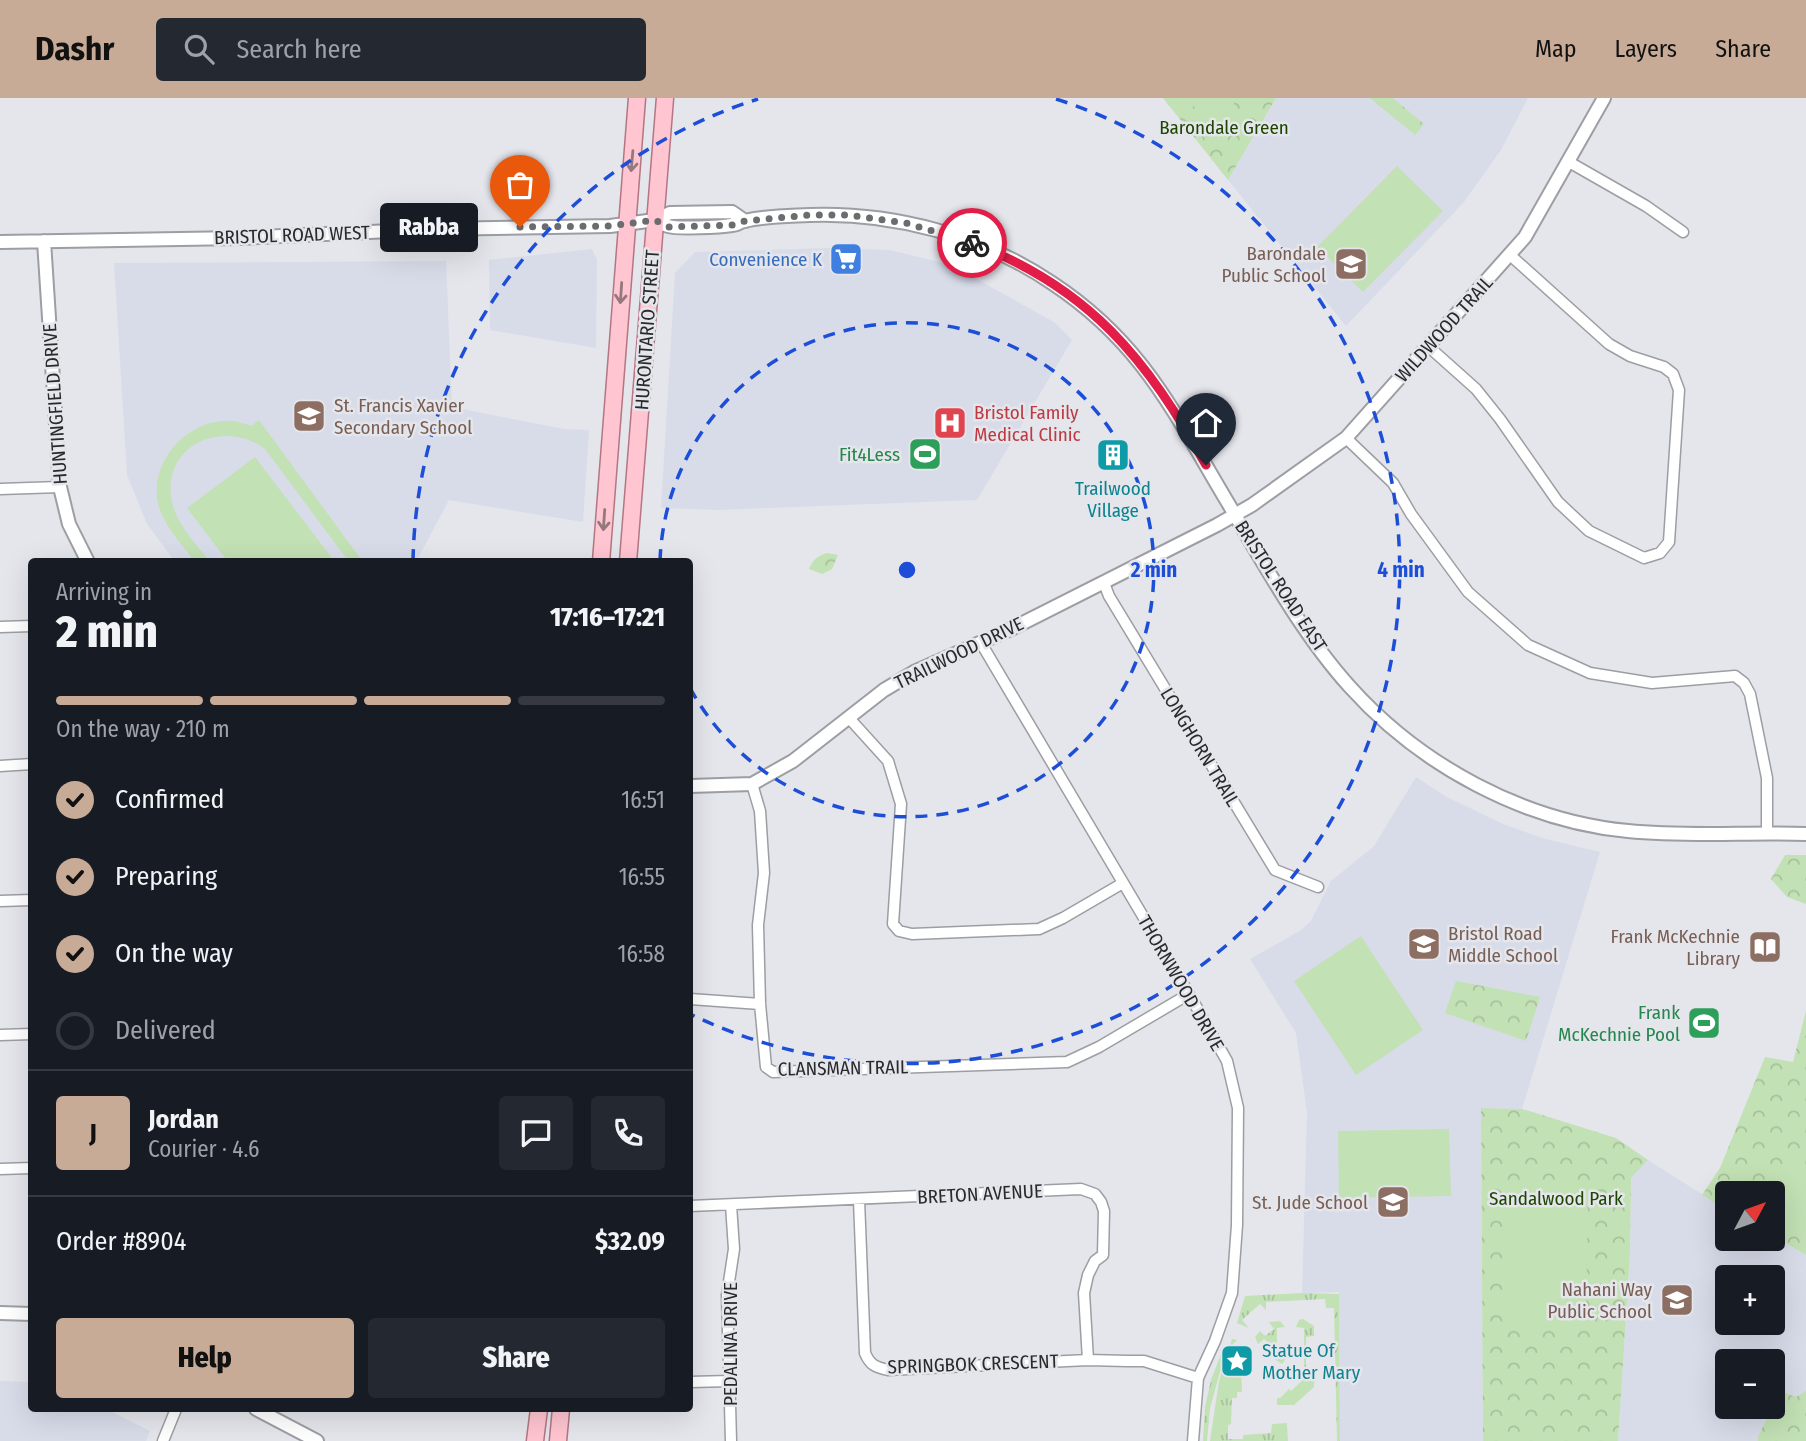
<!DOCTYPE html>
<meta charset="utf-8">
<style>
:root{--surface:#171b24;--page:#242831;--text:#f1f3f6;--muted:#9ea1a6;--line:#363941;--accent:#c8ab97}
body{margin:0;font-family:"Fira Sans Condensed",sans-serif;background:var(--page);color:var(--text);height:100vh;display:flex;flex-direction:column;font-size:26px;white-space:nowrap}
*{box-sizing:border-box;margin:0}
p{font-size:23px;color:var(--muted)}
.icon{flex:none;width:38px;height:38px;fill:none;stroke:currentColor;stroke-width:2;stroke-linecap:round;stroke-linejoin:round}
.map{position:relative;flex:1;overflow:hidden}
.drawer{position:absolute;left:28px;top:460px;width:665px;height:854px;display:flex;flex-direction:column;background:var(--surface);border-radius:7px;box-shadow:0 7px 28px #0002}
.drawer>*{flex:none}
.needle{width:46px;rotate:49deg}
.buttons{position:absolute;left:1715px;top:1083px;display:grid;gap:14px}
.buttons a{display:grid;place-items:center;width:70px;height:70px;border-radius:7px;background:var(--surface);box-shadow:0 7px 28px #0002;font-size:35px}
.pin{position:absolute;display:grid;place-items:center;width:60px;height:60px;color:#fff;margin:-72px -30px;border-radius:50% 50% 50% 0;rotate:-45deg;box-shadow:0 0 7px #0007}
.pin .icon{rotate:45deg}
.courier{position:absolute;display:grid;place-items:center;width:70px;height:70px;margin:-35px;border:5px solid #e11d48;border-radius:50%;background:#fff;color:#222;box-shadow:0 2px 9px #0007}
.bubble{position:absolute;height:49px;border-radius:7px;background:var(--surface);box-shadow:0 7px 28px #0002;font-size:23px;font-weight:800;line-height:49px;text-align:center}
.overview em{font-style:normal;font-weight:800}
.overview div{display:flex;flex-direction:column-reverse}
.overview{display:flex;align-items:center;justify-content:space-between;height:119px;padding:0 28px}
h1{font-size:46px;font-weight:800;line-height:52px}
.bar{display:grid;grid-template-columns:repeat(4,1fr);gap:10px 7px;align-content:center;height:84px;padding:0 28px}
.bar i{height:9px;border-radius:5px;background:var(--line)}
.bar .current{background:var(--accent)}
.bar p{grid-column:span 4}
.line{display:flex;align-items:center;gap:18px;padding:0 28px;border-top:2px solid var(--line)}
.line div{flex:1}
.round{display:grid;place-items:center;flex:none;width:74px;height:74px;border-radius:7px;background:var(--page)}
ol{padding:0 28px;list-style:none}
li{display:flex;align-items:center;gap:21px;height:77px}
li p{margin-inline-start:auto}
li .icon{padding:7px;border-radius:50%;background:var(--accent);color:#111;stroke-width:4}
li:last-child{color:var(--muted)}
li i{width:38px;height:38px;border:4px solid var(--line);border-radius:50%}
.action{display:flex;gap:14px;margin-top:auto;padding:14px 28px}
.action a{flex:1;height:80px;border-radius:7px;background:var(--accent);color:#111;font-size:28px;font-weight:800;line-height:80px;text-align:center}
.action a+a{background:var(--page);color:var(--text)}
header{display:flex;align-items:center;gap:42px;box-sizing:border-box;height:98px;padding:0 35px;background:var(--accent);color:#111}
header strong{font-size:33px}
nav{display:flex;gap:38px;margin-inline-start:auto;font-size:24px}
.search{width:490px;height:63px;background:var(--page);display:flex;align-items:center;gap:18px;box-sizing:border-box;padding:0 24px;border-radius:7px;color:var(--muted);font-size:26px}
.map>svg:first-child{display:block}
.built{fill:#d8dce9;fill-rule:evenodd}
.grass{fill:url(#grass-tufts)}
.forest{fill:url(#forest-crowns)}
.pitch{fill:#c2e1b4}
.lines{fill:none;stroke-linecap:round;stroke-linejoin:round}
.minor-casing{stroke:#9c9ea3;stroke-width:13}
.tertiary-casing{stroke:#9c9ea3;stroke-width:16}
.primary-casing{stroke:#b47682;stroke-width:19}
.minor{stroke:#fff;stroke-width:10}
.tertiary{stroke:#fff;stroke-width:12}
.primary{stroke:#ffc5d0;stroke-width:16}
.oneway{stroke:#94787e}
.done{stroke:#6a6c6f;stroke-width:7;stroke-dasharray:0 12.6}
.route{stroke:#e11d48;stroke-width:9}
.ring{fill:none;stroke:#1d4ed8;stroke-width:3.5;stroke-dasharray:12 9}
.labels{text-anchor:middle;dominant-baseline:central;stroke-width:5;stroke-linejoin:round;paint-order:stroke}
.park-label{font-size:19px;fill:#1e4600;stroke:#e4e6ec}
.street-label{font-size:19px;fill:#292a2c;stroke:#e4e6ec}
.education-label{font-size:19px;fill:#785e54;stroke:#e4e6ec;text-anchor:end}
.shop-label{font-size:19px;fill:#366cbe;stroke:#e4e6ec;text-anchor:end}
.health-label{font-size:19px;fill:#be3a42;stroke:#e4e6ec;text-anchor:start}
.leisure-label{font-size:19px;fill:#27864d;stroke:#e4e6ec;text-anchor:end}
.culture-label{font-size:19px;fill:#0d838f;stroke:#e4e6ec}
.centre{fill:#1d4ed8;stroke:#e4e6ec;stroke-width:3.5}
.ring-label{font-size:21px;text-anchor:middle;font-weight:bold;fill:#1d4ed8;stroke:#e4e6ec;stroke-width:5;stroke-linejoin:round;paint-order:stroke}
</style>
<header>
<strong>Dashr</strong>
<div class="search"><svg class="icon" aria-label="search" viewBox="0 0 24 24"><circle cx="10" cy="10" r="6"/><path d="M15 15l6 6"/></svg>Search here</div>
<nav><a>Map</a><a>Layers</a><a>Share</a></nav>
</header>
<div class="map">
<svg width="1806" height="1343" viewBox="0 0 1806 1343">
<defs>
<pattern id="grass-tufts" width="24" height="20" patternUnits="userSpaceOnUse" patternTransform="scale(1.75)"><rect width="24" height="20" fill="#c2e1b4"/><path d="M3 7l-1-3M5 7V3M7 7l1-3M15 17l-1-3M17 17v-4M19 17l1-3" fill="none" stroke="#a7c19b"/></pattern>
<pattern id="forest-crowns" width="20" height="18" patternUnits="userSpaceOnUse" patternTransform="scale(1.75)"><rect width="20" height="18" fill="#c2e1b4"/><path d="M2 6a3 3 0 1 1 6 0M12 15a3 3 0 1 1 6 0" fill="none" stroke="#a7c19b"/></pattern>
</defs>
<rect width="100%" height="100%" fill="#e4e6ec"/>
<path class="built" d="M1276,0H1528L1501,52L1464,104L1346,228L1228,82Z
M831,150L890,152L951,167L1054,224L1072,242L977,402L719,412L661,410L675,175L695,154Z
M592,151L597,161L596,250L490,232L489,162Z
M446,163L452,309L564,331L589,332L583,424L449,402L416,464H175L147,426L127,377L114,165Z
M1416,679L1447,699L1503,726L1542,740L1600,754L1522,1011L1481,1010L1483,1343H1340L1339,1194L1302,1195L1307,1015L1296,935L1250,861L1301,832L1311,823L1331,783L1374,748Z
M1648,1062L1727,1112V1141H1773V1138L1806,1157V1343H1618L1630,1156L1631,1080ZM1727,1180H1773V1225H1727ZM1727,1264H1773V1309H1727Z
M0,1283L31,1284L32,1311H106L150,1333L146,1343H0Z"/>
<path class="grass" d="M1302,1195L1339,1196L1340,1343H1337L1334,1210H1326L1325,1201L1266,1204V1212L1260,1206L1242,1222L1249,1230L1237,1225L1245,1198Z
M1303,1221L1314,1228V1238L1306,1239V1274L1315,1275L1314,1289L1294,1307H1277V1300H1280L1289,1291L1291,1293L1304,1281L1296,1274L1304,1273V1230L1296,1229L1299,1222Z
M1280,1223L1285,1229L1277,1230V1254H1285V1262L1282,1266L1270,1258L1275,1251L1264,1241L1258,1246L1255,1239L1260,1233L1265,1238L1274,1231L1269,1224Z
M1232,1241L1237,1242L1232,1247L1236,1251L1231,1257V1267L1239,1269L1248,1267L1253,1272H1241L1242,1294H1237V1300H1232L1231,1326L1228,1327V1341H1243V1337L1271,1335L1272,1326L1287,1325L1288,1343H1210L1219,1283Z
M1223,1251L1226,1252L1210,1310L1207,1343H1203L1205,1309L1211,1282Z"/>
<path class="forest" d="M1163,0H1276L1228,82Z
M1370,0H1393L1424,26L1415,37Z
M827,455L838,457L832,471L822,476L809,471C813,462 817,458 827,455Z
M1785,757H1806V806L1787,799L1771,781Z
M1456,883L1540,899L1526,943L1445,915Z
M1806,913V1157L1773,1138V1096H1727V1112L1702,1097L1720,1070L1765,959L1793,964Z
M1481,1010L1522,1011L1536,1015L1616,1040L1648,1062L1631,1080L1630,1156L1618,1343H1483Z
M1780,1293L1796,1299L1806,1293V1343H1758V1339Z"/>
<path class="pitch" d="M1185,0H1237L1222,27L1205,19Z
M1397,68L1443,113L1363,194L1317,149Z
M259,322L363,464H349L265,351C225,321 164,345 171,399C174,424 195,444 210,464H195C181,445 159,423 157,399C152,352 205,307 251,328Z
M255,359L335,464H228L187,410Z
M1361,838L1423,932L1356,977L1294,883Z
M1449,1031L1451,1098L1339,1100L1338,1033Z
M1790,1068L1806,1079V1145L1773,1123L1772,1095Z
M1506,1082L1588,1084L1586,1229L1504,1228Z"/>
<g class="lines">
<defs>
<path id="minor" d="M1569,64L1646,108L1683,134
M1429,249L1476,291L1500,321L1558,404L1589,433L1644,460L1660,455L1669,444L1679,292L1673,276L1664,269L1630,258L1609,246L1510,157
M1346,340L1393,385L1411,416L1468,494L1528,547L1590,575L1652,585L1735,578L1744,585L1750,596L1767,680V736
M0,391L60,389
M1104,485L1109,498L1275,772L1318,789
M0,529L32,528
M981,545L1189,896L1227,963L1238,1010L1237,1127L1232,1195L1215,1243L1198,1280L1193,1343
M849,620L888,663L901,706L893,826L899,833L912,836L1039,831L1063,820L1123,785
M0,668L32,666
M752,686L760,713L764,775L758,827L760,906L766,969L773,974L1067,964L1099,949L1189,896
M0,803L32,802
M690,901L760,906
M0,937L32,936
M0,1071L32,1070
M859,1102L865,1255C870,1267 875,1269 888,1272L1088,1262L1127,1263H1144L1198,1280
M690,1108L1081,1091L1095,1096L1101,1104L1104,1113L1103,1157L1095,1163L1088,1177L1084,1195L1088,1262
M690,1284L730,1283
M163,1343L176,1311
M731,1343L727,1197L734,1151L731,1107"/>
<path id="tertiary" d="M655,122C659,124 663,127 668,128C677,131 720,129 732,127C743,126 734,125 745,123C764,118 789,118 809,117C893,114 981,137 1052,185C1143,245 1174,315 1228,405C1264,466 1302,536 1350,589C1420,667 1523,723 1628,733C1687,739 1747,734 1806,736
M44,143L60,389L69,426L88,464
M0,144L240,140L435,131L610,128L655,122L670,115L732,114L745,123
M690,688L752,686L793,663L884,592L916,573L1011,531L1217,427L1252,407L1346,340L1525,139L1604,0
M0,1215L32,1216
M256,1311L317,1343"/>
<path id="primary" d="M601,464L637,0
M628,464L665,0
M535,1343L539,1311
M558,1343L561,1311"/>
</defs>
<use href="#minor" class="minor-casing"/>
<use href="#tertiary" class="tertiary-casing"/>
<use href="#primary" class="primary-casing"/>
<use href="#minor" class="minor"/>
<use href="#tertiary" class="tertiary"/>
<use href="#primary" class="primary"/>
</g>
<defs><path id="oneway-shaft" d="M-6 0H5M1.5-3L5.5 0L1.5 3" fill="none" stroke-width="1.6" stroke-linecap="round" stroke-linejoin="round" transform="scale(1.75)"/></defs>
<g class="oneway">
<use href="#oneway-shaft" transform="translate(632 63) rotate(95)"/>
<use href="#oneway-shaft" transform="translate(621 195) rotate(94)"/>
<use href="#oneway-shaft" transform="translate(604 422) rotate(94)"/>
</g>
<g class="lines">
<path class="done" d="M520,129L610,128L655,122L669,129L734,127L745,123L809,117H847L906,125L972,145"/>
<path class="route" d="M972,145C1089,189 1147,261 1206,367"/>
</g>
<g class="ring">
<path d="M660 463A247 247 0 1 1 690 590"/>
<path d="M413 463A494 494 0 0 1 758 1M1056 1A494 494 0 1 1 690 916"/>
</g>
<defs>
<symbol id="supermarket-square" viewBox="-11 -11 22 22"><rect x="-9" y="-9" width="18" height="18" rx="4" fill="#3f7fe0" stroke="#e4e6ec"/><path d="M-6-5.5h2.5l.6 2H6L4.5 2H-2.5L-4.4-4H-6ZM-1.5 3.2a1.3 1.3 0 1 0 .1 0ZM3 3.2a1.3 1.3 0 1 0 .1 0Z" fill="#fff"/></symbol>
<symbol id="school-square" viewBox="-11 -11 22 22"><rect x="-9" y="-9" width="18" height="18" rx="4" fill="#8d6e63" stroke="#e4e6ec"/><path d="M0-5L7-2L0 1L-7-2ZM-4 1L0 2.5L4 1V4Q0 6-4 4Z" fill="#fff"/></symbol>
<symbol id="hospital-square" viewBox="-11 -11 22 22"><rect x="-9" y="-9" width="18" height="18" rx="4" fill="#e0444e" stroke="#e4e6ec"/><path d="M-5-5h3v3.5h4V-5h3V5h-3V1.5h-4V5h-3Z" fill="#fff"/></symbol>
<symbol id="stadium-square" viewBox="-11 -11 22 22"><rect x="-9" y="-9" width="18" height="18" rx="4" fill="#2e9e5b" stroke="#e4e6ec"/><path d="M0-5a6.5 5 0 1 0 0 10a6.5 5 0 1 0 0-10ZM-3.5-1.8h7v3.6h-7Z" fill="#fff"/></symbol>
<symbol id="building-square" viewBox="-11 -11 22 22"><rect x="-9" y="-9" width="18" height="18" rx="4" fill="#0f9aa8" stroke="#e4e6ec"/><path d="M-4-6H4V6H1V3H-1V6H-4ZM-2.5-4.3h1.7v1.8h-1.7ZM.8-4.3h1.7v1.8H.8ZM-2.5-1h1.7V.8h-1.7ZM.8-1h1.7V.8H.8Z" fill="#fff"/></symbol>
<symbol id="library-square" viewBox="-11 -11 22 22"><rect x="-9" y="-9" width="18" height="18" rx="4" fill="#8d6e63" stroke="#e4e6ec"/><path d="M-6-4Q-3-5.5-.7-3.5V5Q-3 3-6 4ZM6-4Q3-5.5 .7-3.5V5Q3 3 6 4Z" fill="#fff"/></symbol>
<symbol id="sight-square" viewBox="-11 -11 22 22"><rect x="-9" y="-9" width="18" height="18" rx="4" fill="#0f9aa8" stroke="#e4e6ec"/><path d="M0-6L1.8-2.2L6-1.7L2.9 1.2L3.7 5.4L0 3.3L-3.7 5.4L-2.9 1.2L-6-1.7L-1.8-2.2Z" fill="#fff"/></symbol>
</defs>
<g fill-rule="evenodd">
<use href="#supermarket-square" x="827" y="142" width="38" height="38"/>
<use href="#school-square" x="1332" y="147" width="38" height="38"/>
<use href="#school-square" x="290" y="299" width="38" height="38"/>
<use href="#hospital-square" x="931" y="306" width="38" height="38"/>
<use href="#stadium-square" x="906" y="337" width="38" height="38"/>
<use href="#building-square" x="1094" y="338" width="38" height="38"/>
<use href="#school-square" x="1405" y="827" width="38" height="38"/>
<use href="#library-square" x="1746" y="830" width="38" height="38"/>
<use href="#stadium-square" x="1685" y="906" width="38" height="38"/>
<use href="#school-square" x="1374" y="1085" width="38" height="38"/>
<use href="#school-square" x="1658" y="1183" width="38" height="38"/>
<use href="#sight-square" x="1218" y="1244" width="38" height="38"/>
</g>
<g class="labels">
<g class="park-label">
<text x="1224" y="29">Barondale Green</text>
<text x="1556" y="1100">Sandalwood Park</text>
</g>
<g class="street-label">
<text transform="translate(292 137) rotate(-2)">BRISTOL ROAD WEST</text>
<text transform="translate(1444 231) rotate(-48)">WILDWOOD TRAIL</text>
<text transform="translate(647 232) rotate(-86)">HURONTARIO STREET</text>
<text transform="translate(55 306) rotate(-94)">HUNTINGFIELD DRIVE</text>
<text transform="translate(1281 488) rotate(57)">BRISTOL ROAD EAST</text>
<text transform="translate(959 555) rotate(-26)">TRAILWOOD DRIVE</text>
<text transform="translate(1200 649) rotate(59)">LONGHORN TRAIL</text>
<text transform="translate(1181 885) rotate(60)">THORNWOOD DRIVE</text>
<text transform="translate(843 970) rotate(-1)">CLANSMAN TRAIL</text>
<text transform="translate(980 1096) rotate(-3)">BRETON AVENUE</text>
<text transform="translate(730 1246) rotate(-90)">PEDALINA DRIVE</text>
<text transform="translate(973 1266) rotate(-2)">SPRINGBOK CRESCENT</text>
</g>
<g class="education-label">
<text x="1326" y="155">Barondale<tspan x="1326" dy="22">Public School</tspan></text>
<text x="334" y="307" text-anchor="start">St. Francis Xavier<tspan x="334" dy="22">Secondary School</tspan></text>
<text x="1448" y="835" text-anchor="start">Bristol Road<tspan x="1448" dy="22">Middle School</tspan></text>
<text x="1740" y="838">Frank McKechnie<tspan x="1740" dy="22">Library</tspan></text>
<text x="1368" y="1104">St. Jude School</text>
<text x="1652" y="1191">Nahani Way<tspan x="1652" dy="22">Public School</tspan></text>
</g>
<g class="shop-label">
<text x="822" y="161">Convenience K</text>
</g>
<g class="health-label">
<text x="974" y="314">Bristol Family<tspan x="974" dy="22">Medical Clinic</tspan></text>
</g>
<g class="leisure-label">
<text x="900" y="356">Fit4Less</text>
<text x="1680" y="914">Frank<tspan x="1680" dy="22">McKechnie Pool</tspan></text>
</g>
<g class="culture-label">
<text x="1113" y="390">Trailwood<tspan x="1113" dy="22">Village</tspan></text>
<text x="1262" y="1252" text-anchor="start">Statue Of<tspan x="1262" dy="22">Mother Mary</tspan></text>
</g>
</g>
<circle cx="907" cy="472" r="10" class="centre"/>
<g class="ring-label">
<text x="1154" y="479">2 min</text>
<text x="1401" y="479">4 min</text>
</g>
</svg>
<div class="buttons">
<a><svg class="needle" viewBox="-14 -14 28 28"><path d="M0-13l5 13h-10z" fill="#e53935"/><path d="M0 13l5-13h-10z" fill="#9ea1a6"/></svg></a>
<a>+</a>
<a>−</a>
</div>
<div class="pin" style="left:520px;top:129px;background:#ea580c"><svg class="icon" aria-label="bag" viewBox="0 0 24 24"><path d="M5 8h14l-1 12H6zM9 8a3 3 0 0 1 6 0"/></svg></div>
<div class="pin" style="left:1206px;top:367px;background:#1f2937"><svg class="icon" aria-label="home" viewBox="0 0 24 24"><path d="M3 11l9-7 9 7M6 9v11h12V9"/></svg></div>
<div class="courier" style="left:972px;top:145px"><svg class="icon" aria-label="bike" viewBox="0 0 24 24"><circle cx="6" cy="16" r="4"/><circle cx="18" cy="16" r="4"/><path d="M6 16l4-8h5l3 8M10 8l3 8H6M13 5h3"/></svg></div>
<div class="bubble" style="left:380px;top:105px;width:98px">Rabba</div>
<section class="drawer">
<div class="overview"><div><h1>2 min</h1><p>Arriving in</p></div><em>17:16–17:21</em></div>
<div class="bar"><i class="current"></i><i class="current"></i><i class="current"></i><i></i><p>On the way · 210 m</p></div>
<ol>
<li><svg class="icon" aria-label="check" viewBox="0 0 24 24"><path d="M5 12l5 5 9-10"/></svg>Confirmed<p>16:51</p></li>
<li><svg class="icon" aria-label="check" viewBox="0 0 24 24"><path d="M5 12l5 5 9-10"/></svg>Preparing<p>16:55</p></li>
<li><svg class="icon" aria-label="check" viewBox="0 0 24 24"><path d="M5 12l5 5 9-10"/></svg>On the way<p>16:58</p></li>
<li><i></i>Delivered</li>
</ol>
<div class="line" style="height:126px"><b class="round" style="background:var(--accent);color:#111">J</b><div><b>Jordan</b><p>Courier · 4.6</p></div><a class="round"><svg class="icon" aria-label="chat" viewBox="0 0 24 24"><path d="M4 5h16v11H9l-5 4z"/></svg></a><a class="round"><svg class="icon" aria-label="phone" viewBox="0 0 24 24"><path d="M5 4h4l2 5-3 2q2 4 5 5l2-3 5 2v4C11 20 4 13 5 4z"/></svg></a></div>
<div class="line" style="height:91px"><div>Order #8904</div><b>$32.09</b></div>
<div class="action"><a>Help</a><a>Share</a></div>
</section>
</div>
